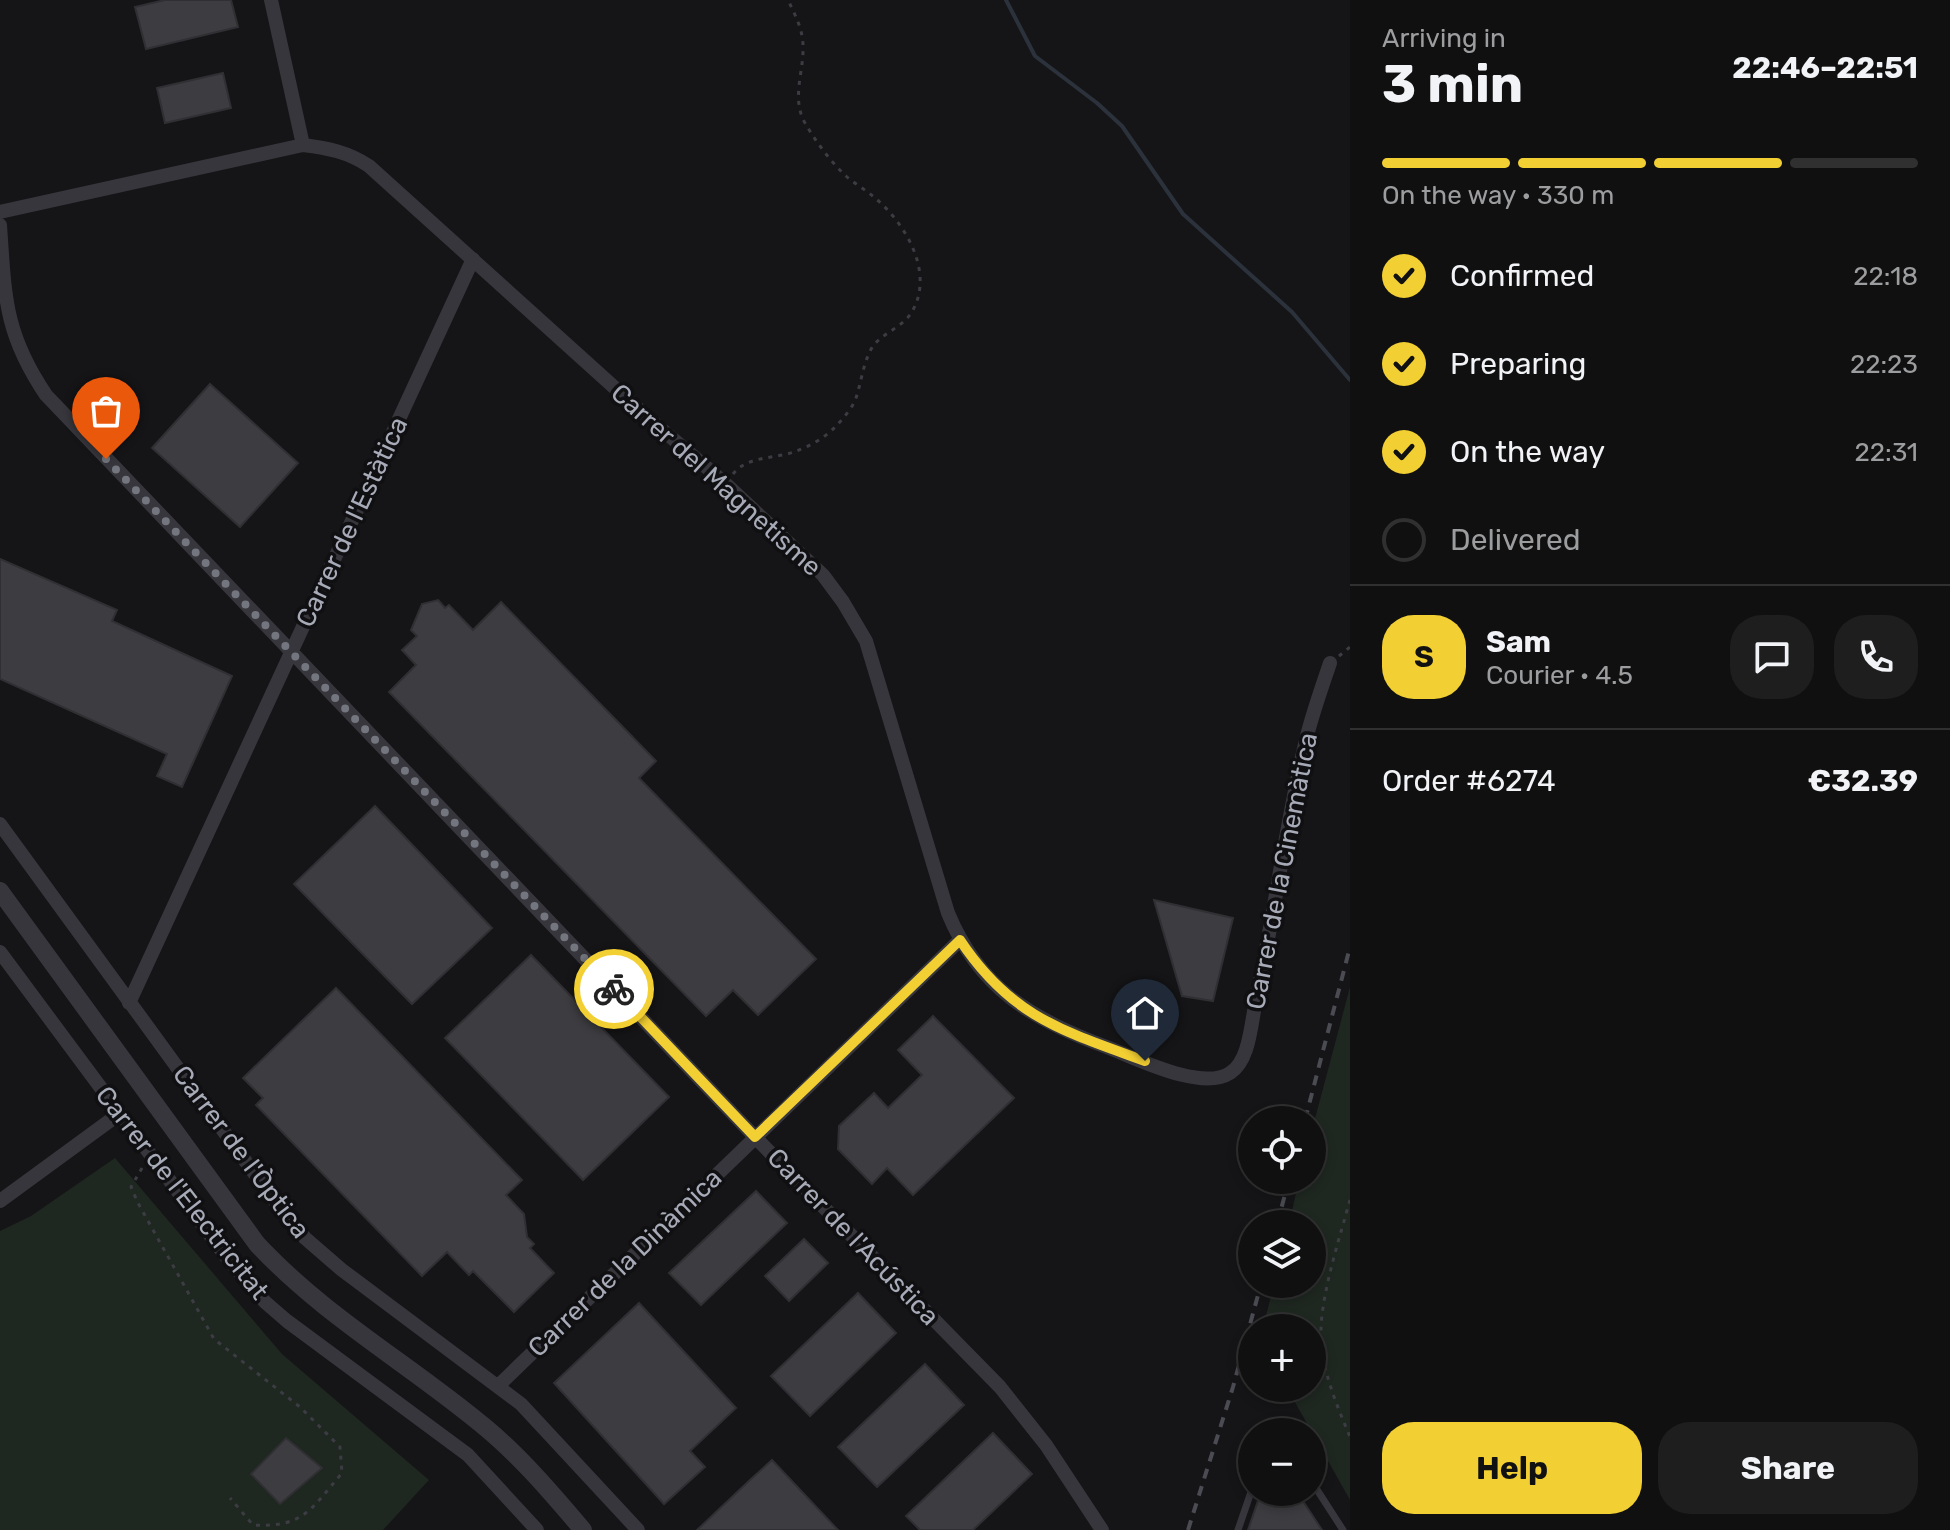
<!DOCTYPE html>
<meta charset="utf-8">
<style>
:root{--surface:#101011;--page:#1e1e1f;--text:#f1f3f6;--muted:#9c9d9f;--line:#303031;--accent:#f2cf32}
body{margin:0;font-family:Rubik,sans-serif;background:var(--page);color:var(--text);height:100vh;display:flex;flex-direction:column;font-size:30px;white-space:nowrap}
*{box-sizing:border-box;margin:0}
p{font-size:26px;color:var(--muted)}
.icon{flex:none;width:44px;height:44px;fill:none;stroke:currentColor;stroke-width:2;stroke-linecap:round;stroke-linejoin:round}
.map{position:relative;flex:1;overflow:hidden}
.drawer{display:flex;flex-direction:column;background:var(--surface);width:600px}
.drawer>*{flex:none}
.controls{position:absolute;left:1238px;top:1106px;display:grid;gap:16px}
.controls a{display:grid;place-items:center;width:88px;height:88px;border-radius:50%;background:var(--surface);box-shadow:0 4px 12px #0003,0 0 0 2px var(--line);font-size:40px}
.pin{position:absolute;display:grid;place-items:center;width:68px;height:68px;color:#fff;margin:-82px -34px;border-radius:50% 50% 50% 0;rotate:-45deg;box-shadow:0 0 8px #0007}
.pin .icon{rotate:45deg}
.courier{position:absolute;display:grid;place-items:center;width:80px;height:80px;margin:-40px;border:6px solid #f2cf32;border-radius:50%;background:#fff;color:#222;box-shadow:0 2px 10px #0007}
.overview em{font-style:normal;font-weight:700}
.overview div{display:flex;flex-direction:column-reverse}
.overview{display:flex;align-items:center;justify-content:space-between;height:136px;padding:0 32px}
h1{font-size:52px;font-weight:700;line-height:60px}
.bar{display:grid;grid-template-columns:repeat(4,1fr);gap:12px 8px;align-content:center;height:96px;padding:0 32px}
.bar i{height:10px;border-radius:6px;background:var(--line)}
.bar .on{background:var(--accent)}
.bar p{grid-column:span 4}
.line{display:flex;align-items:center;gap:20px;padding:0 32px;border-top:2px solid var(--line)}
.line div{flex:1}
.round{display:grid;place-items:center;flex:none;width:84px;height:84px;border-radius:32px;background:var(--page)}
ol{padding:0 32px;list-style:none}
li{display:flex;align-items:center;gap:24px;height:88px}
li p{margin-inline-start:auto}
li .icon{padding:8px;border-radius:50%;background:var(--accent);color:#111;stroke-width:4}
li:last-child{color:var(--muted)}
li i{width:44px;height:44px;border:4px solid var(--line);border-radius:50%}
.primary-button{display:flex;gap:16px;margin-top:auto;padding:16px 32px}
.primary-button a{flex:1;height:92px;border-radius:32px;background:var(--accent);color:#111;font-size:32px;font-weight:700;line-height:92px;text-align:center}
.primary-button a+a{background:var(--page);color:var(--text)}
main{display:flex;flex:1;min-height:0}
.map>svg:first-child{display:block}
.green{fill:#1f2721}
.lines{fill:none;stroke-linecap:round;stroke-linejoin:round}
.stream{stroke:#2b323b;stroke-width:4}
.building{fill:#3d3d41;stroke:#302f33;stroke-width:2}
.path{stroke:#3c3d43;stroke-width:3;stroke-dasharray:4 6;stroke-linecap:butt}
.service{stroke:#36363c;stroke-width:7}
.minor{stroke:#36363c;stroke-width:14}
.tertiary{stroke:#36363c;stroke-width:18}
.rail{stroke:#4b4c53;stroke-width:4;stroke-dasharray:10 8;stroke-linecap:butt}
.done{stroke:#74767f;stroke-width:8;stroke-dasharray:0 14.4}
.route{stroke:#f2cf32;stroke-width:10}
.labels{text-anchor:middle;dominant-baseline:central;stroke-width:7;stroke-linejoin:round;paint-order:stroke}
.street-label{font-size:26px;fill:#a7aab7;stroke:#101012}
</style>
<main>
<div class="map">
<svg width="1350" height="1530" viewBox="0 0 1350 1530">
<rect width="100%" height="100%" fill="#151517"/>
<path class="green" d="M1350,987V1500L1287,1388H1312V1328H1263L1274,1284H1312V1224H1289L1299,1180H1312V1130Z
M115,1158L282,1354L429,1480L383,1530H0V1231L31,1216Z"/>
<g class="lines">
<path class="stream" d="M1006,0L1035,56L1097,103L1122,126L1183,214L1292,312L1350,380"/>
</g>
<path class="building" d="M165,0H231L238,27L146,49L135,7Z
M223,73L231,108L165,123L157,88Z
M210,384L298,463L240,527L152,448Z
M0,559L117,610L112,621L232,676L182,787L157,776L167,754L0,679Z
M438,600L445,608L449,605L473,630L501,602L656,761L639,778L816,959L758,1015L733,990L706,1016L389,692L416,665L402,650L417,636L411,630L422,604Z
M375,806L492,928L412,1004L294,884Z
M1154,900L1233,918L1213,1001L1182,996Z
M531,955L669,1097L583,1180L445,1038Z
M336,988L522,1180L506,1195L524,1214L527,1237L534,1244L530,1248L554,1273L514,1312L473,1271L469,1275L447,1252L422,1276L256,1105L263,1098L243,1078Z
M933,1016L1014,1098L913,1195L887,1168L872,1184L838,1149L839,1126L874,1093L888,1108L922,1075L898,1050Z
M756,1191L787,1223L701,1305L669,1273Z
M804,1239L828,1263L789,1301L765,1276Z
M858,1293L896,1333L810,1416L771,1376Z
M639,1303L736,1408L690,1451L705,1467L664,1504L554,1383Z
M925,1364L964,1405L877,1487L838,1447Z
M993,1433L1032,1474L973,1530H920L906,1516Z
M286,1438L322,1468L280,1504L251,1474Z
M772,1460L838,1530H697L750,1480Z
M1261,1492H1297L1322,1530H1248Z"/>
<g class="lines">
<path class="path" d="M733,474C747,456 773,459 794,452C808,447 825,438 835,427C843,419 853,407 856,398C862,380 863,362 873,346C884,332 905,326 913,310C934,271 905,223 875,198C866,190 855,184 846,176C830,161 816,142 805,123C791,98 804,72 803,46C803,29 795,15 788,0
M1339,656L1350,647
M142,1168L131,1187L138,1203L214,1339L300,1407L340,1447L342,1473C312,1508 304,1528 253,1525L230,1498
M1350,1200C1340,1236 1322,1292 1321,1329C1320,1367 1336,1403 1350,1437"/>
<path class="service" d="M1312,1482L1343,1530
M1238,1530L1252,1489"/>
<path class="minor" d="M271,0L303,145
M0,212L303,145C328,148 348,152 369,166L646,416L726,484L823,575L843,602L866,641L948,913C979,988 1031,1019 1104,1046C1134,1057 1201,1092 1230,1073C1250,1061 1251,1022 1256,1001C1274,916 1285,829 1305,744C1311,717 1321,690 1330,663
M0,225C5,296 4,333 46,395L755,1137L1000,1387L1046,1445L1102,1530
M0,824L276,1203L305,1238L342,1270L521,1404L638,1530
M0,952L228,1259L265,1302L287,1321L468,1455L537,1530
M129,1003L473,259
M0,1201L119,1114
M498,1386L960,940"/>
<path class="tertiary" d="M0,891L257,1244C325,1317 411,1365 486,1428C522,1458 553,1495 583,1530"/>
<path class="rail" d="M1305,1120L1350,947
M1277,1224L1289,1180
M1188,1530L1233,1387L1261,1284"/>
</g>
<g class="lines">
<path class="done" d="M106,459L614,989"/>
<path class="route" d="M614,989L755,1137L960,940C1011,1017 1063,1031 1145,1061"/>
</g>
<g class="labels">
<g class="street-label">
<text transform="translate(716 480) rotate(42)">Carrer del Magnetisme</text>
<text transform="translate(352 522) rotate(-65)">Carrer de l'Estàtica</text>
<text transform="translate(1282 871) rotate(-79)">Carrer de la Cinemàtica</text>
<text transform="translate(241 1152) rotate(53)">Carrer de l'Òptica</text>
<text transform="translate(182 1193) rotate(52)">Carrer de l'Electricitat</text>
<text transform="translate(853 1237) rotate(46)">Carrer de l'Acústica</text>
<text transform="translate(625 1263) rotate(-44)">Carrer de la Dinàmica</text>
</g>
</g>
</svg>
<div class="controls">
<a><svg class="icon" aria-label="locate" viewBox="0 0 24 24"><circle cx="12" cy="12" r="6"/><path d="M12 2v4M12 18v4M2 12h4M18 12h4"/></svg></a>
<a><svg class="icon" aria-label="layers" viewBox="0 0 24 24"><path d="M12 4l9 5-9 5-9-5zM3 14l9 5 9-5"/></svg></a>
<a>+</a>
<a>−</a>
</div>
<div class="pin" style="left:106px;top:459px;background:#ea580c"><svg class="icon" aria-label="bag" viewBox="0 0 24 24"><path d="M5 8h14l-1 12H6zM9 8a3 3 0 0 1 6 0"/></svg></div>
<div class="pin" style="left:1145px;top:1061px;background:#1f2937"><svg class="icon" aria-label="home" viewBox="0 0 24 24"><path d="M3 11l9-7 9 7M6 9v11h12V9"/></svg></div>
<div class="courier" style="left:614px;top:989px"><svg class="icon" aria-label="bike" viewBox="0 0 24 24"><circle cx="6" cy="16" r="4"/><circle cx="18" cy="16" r="4"/><path d="M6 16l4-8h5l3 8M10 8l3 8H6M13 5h3"/></svg></div>
</div>
<section class="drawer">
<div class="overview"><div><h1>3 min</h1><p>Arriving in</p></div><em>22:46–22:51</em></div>
<div class="bar"><i class="on"></i><i class="on"></i><i class="on"></i><i></i><p>On the way · 330 m</p></div>
<ol>
<li><svg class="icon" aria-label="check" viewBox="0 0 24 24"><path d="M5 12l5 5 9-10"/></svg>Confirmed<p>22:18</p></li>
<li><svg class="icon" aria-label="check" viewBox="0 0 24 24"><path d="M5 12l5 5 9-10"/></svg>Preparing<p>22:23</p></li>
<li><svg class="icon" aria-label="check" viewBox="0 0 24 24"><path d="M5 12l5 5 9-10"/></svg>On the way<p>22:31</p></li>
<li><i></i>Delivered</li>
</ol>
<div class="line" style="height:144px"><b class="round" style="background:var(--accent);color:#111">S</b><div><b>Sam</b><p>Courier · 4.5</p></div><a class="round"><svg class="icon" aria-label="chat" viewBox="0 0 24 24"><path d="M4 5h16v11H9l-5 4z"/></svg></a><a class="round"><svg class="icon" aria-label="phone" viewBox="0 0 24 24"><path d="M5 4h4l2 5-3 2q2 4 5 5l2-3 5 2v4C11 20 4 13 5 4z"/></svg></a></div>
<div class="line" style="height:104px"><div>Order #6274</div><b>€32.39</b></div>
<div class="primary-button"><a>Help</a><a>Share</a></div>
</section>
</main>
